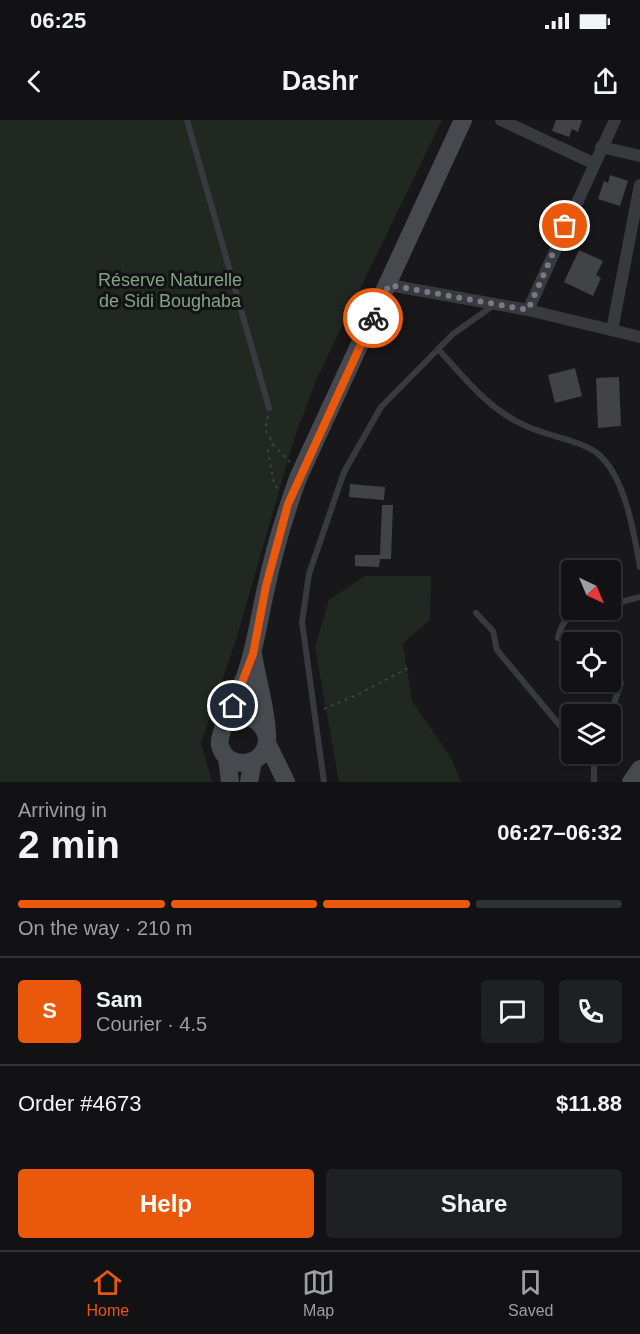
<!DOCTYPE html>
<meta charset="utf-8">
<style>
:root{--surface:#121214;--page:#1f2022;--text:#f1f3f6;--muted:#9c9ea0;--line:#313234;--accent:#ea580c}
body{margin:0;font-family:Arial,sans-serif;background:var(--page);color:var(--text);height:100vh;display:flex;flex-direction:column;font-size:22px;white-space:nowrap}
*{box-sizing:border-box;margin:0}
p{font-size:20px;color:var(--muted)}
.icon{flex:none;width:33px;height:33px;fill:none;stroke:currentColor;stroke-width:2;stroke-linecap:round;stroke-linejoin:round}
.map{position:relative;height:662px;overflow:hidden}
.details{display:flex;flex-direction:column;background:var(--surface);flex:1}
.details>*{flex:none}
.needle{width:39px;rotate:136deg}
.tools{position:absolute;left:561px;top:440px;display:grid;gap:12px}
.tools a{display:grid;place-items:center;width:60px;height:60px;border-radius:6px;background:var(--surface);box-shadow:0 2px 4px #0004,0 0 0 2px var(--line);font-size:30px}
.pin{position:absolute;display:grid;place-items:center;width:51px;height:51px;color:#fff;margin:-26px;border:3px solid #fff;border-radius:50%;box-shadow:0 2px 6px #0007}
.courier{position:absolute;display:grid;place-items:center;width:60px;height:60px;margin:-30px;border:4px solid #ea580c;border-radius:50%;background:#fff;color:#222;box-shadow:0 2px 8px #0007}
.headline em{font-style:normal;font-weight:800}
.headline div{display:flex;flex-direction:column-reverse}
.headline{display:flex;align-items:center;justify-content:space-between;height:102px;padding:0 18px}
h1{font-size:39px;font-weight:800;line-height:45px}
.bar{display:grid;grid-template-columns:repeat(4,1fr);gap:9px 6px;align-content:center;height:72px;padding:0 18px}
.bar i{height:8px;border-radius:4px;background:var(--line)}
.bar .current{background:var(--accent)}
.bar p{grid-column:span 4}
.line{display:flex;align-items:center;gap:15px;padding:0 18px;border-top:2px solid var(--line)}
.line div{flex:1}
.round{display:grid;place-items:center;flex:none;width:63px;height:63px;border-radius:6px;background:var(--page)}
.cta{display:flex;gap:12px;margin-top:auto;padding:12px 18px}
.cta a{flex:1;height:69px;border-radius:6px;background:var(--accent);color:#fff;font-size:24px;font-weight:800;line-height:69px;text-align:center}
.cta a+a{background:var(--page);color:var(--text)}
.status{display:flex;justify-content:space-between;align-items:center;height:42px;padding:0 30px;background:var(--surface);direction:ltr}
.status svg{height:16px;fill:currentColor}
header{display:flex;justify-content:space-between;align-items:center;height:78px;padding:0 18px;background:var(--surface);font-size:27px;font-weight:800}
.menu{display:flex;justify-content:space-around;align-items:center;height:84px;border-top:2px solid var(--line);background:var(--surface);font-size:16px;color:var(--muted)}
.menu a{display:grid;justify-items:center;gap:3px}
.menu .current{color:var(--accent)}
.map>svg:first-child{display:block}
.green{fill:#202821}
.building{fill:#424347}
.lines{fill:none;stroke-linecap:round;stroke-linejoin:round}
.path{stroke:#3f4146;stroke-width:2;stroke-dasharray:3 4.5;stroke-linecap:butt}
.lane{stroke:#393a3f;stroke-width:6}
.street{stroke:#393a3f;stroke-width:12}
.secondary{stroke:#47494f;stroke-width:18}
.done{stroke:#777a82;stroke-width:6;stroke-dasharray:0 10.8}
.route{stroke:#ea580c;stroke-width:8}
.labels{text-anchor:middle;dominant-baseline:central;stroke-width:6;stroke-linejoin:round;paint-order:stroke}
.park-label{font-size:18px;fill:#81a584;stroke:#131315}
</style>
<div class="status"><b>06:25</b><svg viewBox="0 0 49 12"><path d="M0 12V9h3v3zM5 12V6h3v6zM10 12V3h3v9zM15 12V0h3v12zM26 1h20v11H26zM47 4h2v5h-2z"/></svg></div>
<header><svg class="icon" aria-label="back" viewBox="0 0 24 24"><path d="M15 5l-7 7 7 7"/></svg>Dashr<svg class="icon" aria-label="share" viewBox="0 0 24 24"><path d="M12 15V3M7 8l5-5 5 5M5 13v7h14v-7"/></svg></header>
<div class="map">
<svg width="640" height="662" viewBox="0 0 640 662">
<rect width="100%" height="100%" fill="#18181a"/>
<path class="green" d="M0,0H442L317,258L294,319L236,520L201,623L212,662H0Z
M365,456H431L430,500L403,523L412,581L451,638L461,662H339L315,527L329,480Z"/>
<path class="building" d="M556,0H582L578,12L572,9L569,17L552,11Z
M610,55L628,61L620,86L598,79L604,61L608,63Z
M579,130L603,141L596,155L601,158L593,176L564,162Z
M575,248L582,276L555,283L548,255Z
M619,257L621,306L598,308L596,258Z
M350,364L385,367L384,380L349,377Z
M382,385H393L391,439H380L379,447L355,446V435H380Z"/>
<g class="lines">
<path class="path" d="M268,296L265,309L273,324L268,331L274,364L278,369
M273,324L290,342
M324,589L357,575L410,547"/>
<path class="lane" d="M187,0L269,288
M438,229C464,257 488,289 524,305C544,315 568,318 589,328C624,345 634,413 640,447
M610,485L640,477
M476,493L493,511L497,530L572,620
M558,518C564,490 577,497 599,489
M610,595L621,563
M585,633L594,641
M324,662L302,502L309,454L344,352L381,287L453,214L494,185
M594,662V641L599,633"/>
<path class="street" d="M501,0L593,43
M601,27L640,36
M389,165L528,190L640,217
M528,190L615,0
M612,210L640,65"/>
<path class="secondary" d="M253,534C257,559 268,597 267,620C266,647 226,652 220,625C217,615 239,571 245,557C255,529 259,499 266,468C274,431 285,394 298,358L463,0
M227,602C243,592 259,596 266,614
M267,623L286,662
M227,638L230,662
M249,662L253,641
M631,662L640,649"/>
</g>
<g class="lines">
<path class="done" d="M373,198L389,165L528,190L565,106"/>
<path class="route" d="M233,586L253,534L266,466L288,384L373,198"/>
</g>
<g class="labels">
<g class="park-label">
<text x="170" y="160">Réserve Naturelle<tspan x="170" dy="21">de Sidi Boughaba</tspan></text>
</g>
</g>
</svg>
<div class="tools">
<a><svg class="needle" viewBox="-14 -14 28 28"><path d="M0-13l5 13h-10z" fill="#e53935"/><path d="M0 13l5-13h-10z" fill="#9c9ea0"/></svg></a>
<a><svg class="icon" aria-label="locate" viewBox="0 0 24 24"><circle cx="12" cy="12" r="6"/><path d="M12 2v4M12 18v4M2 12h4M18 12h4"/></svg></a>
<a><svg class="icon" aria-label="layers" viewBox="0 0 24 24"><path d="M12 4l9 5-9 5-9-5zM3 14l9 5 9-5"/></svg></a>
</div>
<div class="pin" style="left:565px;top:106px;background:#ea580c"><svg class="icon" aria-label="bag" viewBox="0 0 24 24"><path d="M5 8h14l-1 12H6zM9 8a3 3 0 0 1 6 0"/></svg></div>
<div class="pin" style="left:233px;top:586px;background:#1f2937"><svg class="icon" aria-label="home" viewBox="0 0 24 24"><path d="M3 11l9-7 9 7M6 9v11h12V9"/></svg></div>
<div class="courier" style="left:373px;top:198px"><svg class="icon" aria-label="bike" viewBox="0 0 24 24"><circle cx="6" cy="16" r="4"/><circle cx="18" cy="16" r="4"/><path d="M6 16l4-8h5l3 8M10 8l3 8H6M13 5h3"/></svg></div>
</div>
<section class="details">
<div class="headline"><div><h1>2 min</h1><p>Arriving in</p></div><em>06:27–06:32</em></div>
<div class="bar"><i class="current"></i><i class="current"></i><i class="current"></i><i></i><p>On the way · 210 m</p></div>
<div class="line" style="height:108px"><b class="round" style="background:var(--accent);color:#fff">S</b><div><b>Sam</b><p>Courier · 4.5</p></div><a class="round"><svg class="icon" aria-label="chat" viewBox="0 0 24 24"><path d="M4 5h16v11H9l-5 4z"/></svg></a><a class="round"><svg class="icon" aria-label="phone" viewBox="0 0 24 24"><path d="M5 4h4l2 5-3 2q2 4 5 5l2-3 5 2v4C11 20 4 13 5 4z"/></svg></a></div>
<div class="line" style="height:78px"><div>Order #4673</div><b>$11.88</b></div>
<div class="cta"><a>Help</a><a>Share</a></div>
</section>
<nav class="menu">
<a class="current"><svg class="icon" aria-label="home" viewBox="0 0 24 24"><path d="M3 11l9-7 9 7M6 9v11h12V9"/></svg>Home</a>
<a><svg class="icon" aria-label="map" viewBox="0 0 24 24"><path d="M3 6l6-2 6 2 6-2v14l-6 2-6-2-6 2zM9 4v14M15 6v14"/></svg>Map</a>
<a><svg class="icon" aria-label="saved" viewBox="0 0 24 24"><path d="M7 4h10v16l-5-4-5 4z"/></svg>Saved</a>
</nav>
